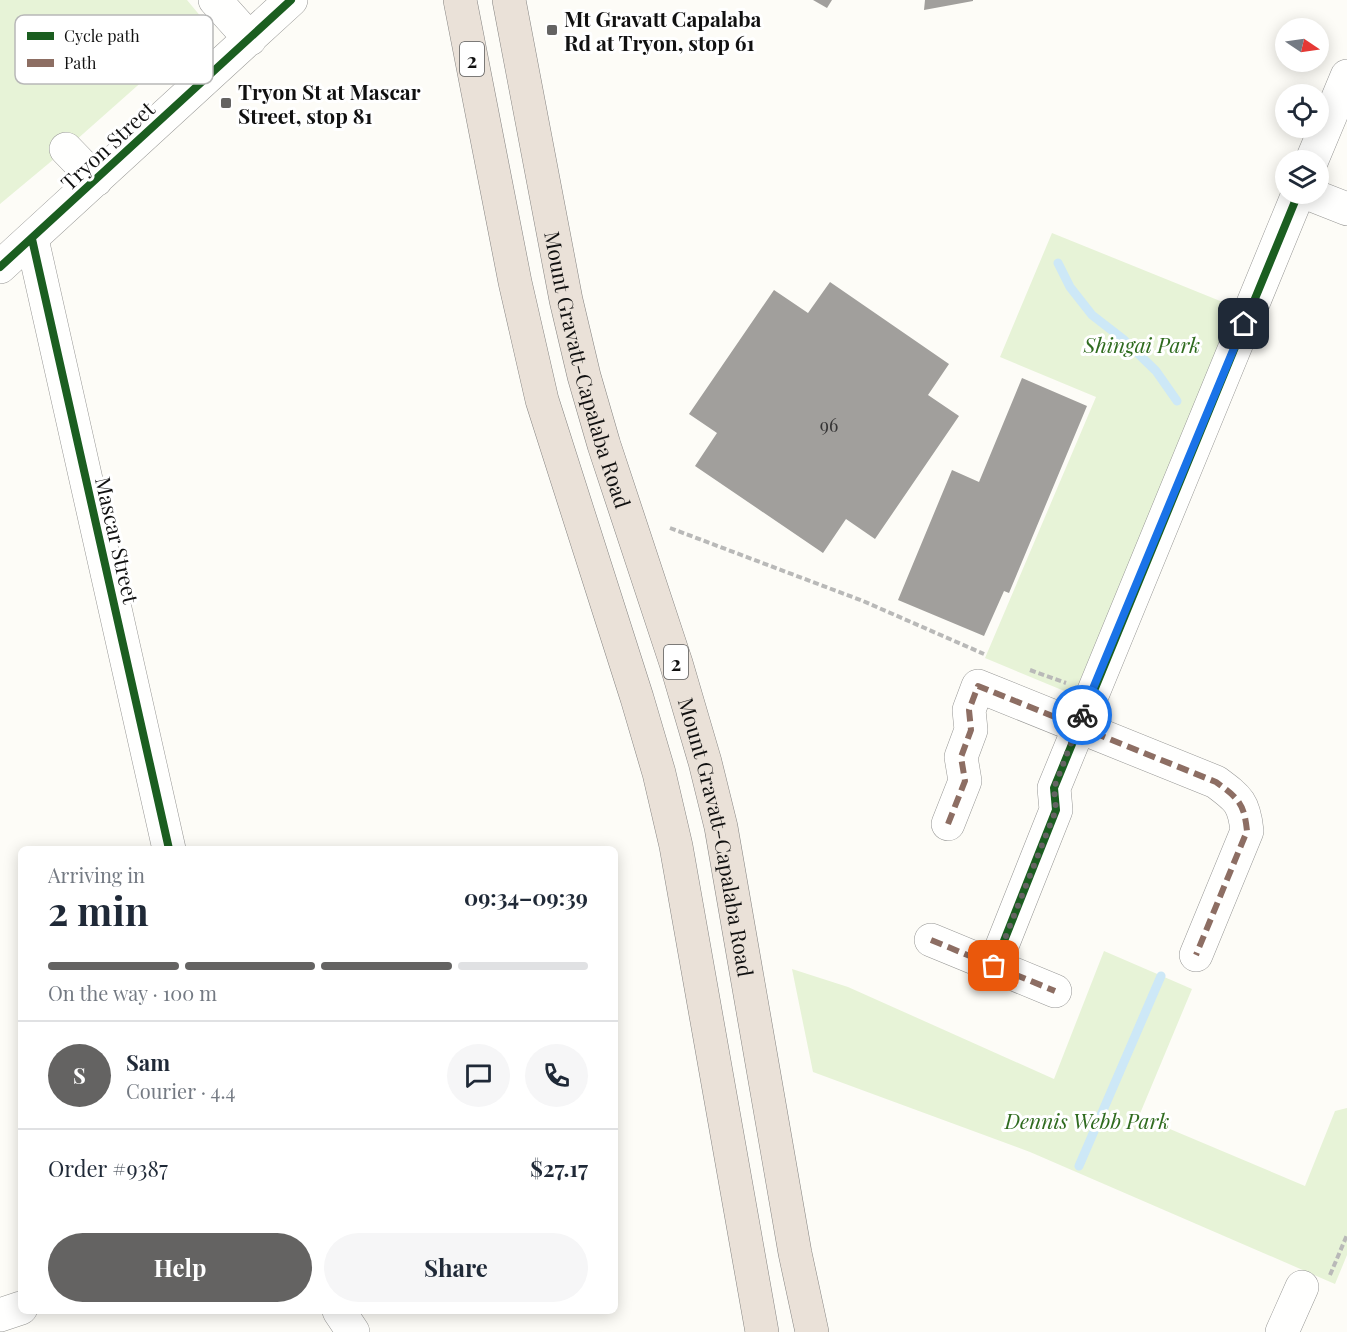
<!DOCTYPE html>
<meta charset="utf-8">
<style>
:root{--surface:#fff;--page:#f6f6f7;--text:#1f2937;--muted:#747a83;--line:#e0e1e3;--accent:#646362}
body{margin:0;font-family:"Playfair Display",serif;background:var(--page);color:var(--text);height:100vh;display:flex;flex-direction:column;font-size:22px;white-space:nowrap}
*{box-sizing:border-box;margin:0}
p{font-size:20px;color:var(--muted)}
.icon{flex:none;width:33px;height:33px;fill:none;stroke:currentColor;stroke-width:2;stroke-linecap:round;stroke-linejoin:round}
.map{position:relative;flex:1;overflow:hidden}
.sheet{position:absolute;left:18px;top:846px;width:600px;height:468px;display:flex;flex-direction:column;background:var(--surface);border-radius:9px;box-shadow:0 3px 15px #0003}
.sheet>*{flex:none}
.needle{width:39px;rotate:103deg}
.fabs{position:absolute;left:1275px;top:18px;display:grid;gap:12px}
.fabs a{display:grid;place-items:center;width:54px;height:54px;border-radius:50%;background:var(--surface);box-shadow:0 3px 15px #0003;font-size:30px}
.pin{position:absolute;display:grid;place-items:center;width:51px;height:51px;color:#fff;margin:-26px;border-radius:12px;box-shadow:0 3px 9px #0006}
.courier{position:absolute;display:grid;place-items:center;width:60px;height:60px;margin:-30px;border:4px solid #1a73e8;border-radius:50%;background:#fff;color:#222;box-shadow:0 2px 8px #0007}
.headline em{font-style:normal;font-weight:700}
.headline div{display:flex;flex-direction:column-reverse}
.headline{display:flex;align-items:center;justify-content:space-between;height:102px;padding:0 30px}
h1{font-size:39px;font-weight:700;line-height:45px}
.bar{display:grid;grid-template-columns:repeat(4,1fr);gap:9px 6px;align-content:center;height:72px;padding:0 30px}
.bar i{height:8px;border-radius:4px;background:var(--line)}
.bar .active{background:var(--accent)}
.bar p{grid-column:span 4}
.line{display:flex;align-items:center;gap:15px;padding:0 30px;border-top:2px solid var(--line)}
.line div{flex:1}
.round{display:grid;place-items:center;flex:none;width:63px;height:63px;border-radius:32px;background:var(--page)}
.button{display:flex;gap:12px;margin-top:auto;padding:12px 30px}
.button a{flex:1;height:69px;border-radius:36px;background:var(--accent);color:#fff;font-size:24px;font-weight:700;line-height:69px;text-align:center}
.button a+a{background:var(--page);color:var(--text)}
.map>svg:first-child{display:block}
.green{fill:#e7f3d7}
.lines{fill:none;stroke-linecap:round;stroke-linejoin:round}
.stream{stroke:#cde8f7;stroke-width:9}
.building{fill:#a19f9c}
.minor-casing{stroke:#979795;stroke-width:34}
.highway-casing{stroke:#858482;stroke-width:34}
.path{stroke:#b9b9b8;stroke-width:4;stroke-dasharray:6 3;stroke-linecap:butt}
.minor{stroke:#fffffe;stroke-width:33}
.highway{stroke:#eae1d8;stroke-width:33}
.quiet{stroke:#8d6e63;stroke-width:6;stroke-dasharray:12 6;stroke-linecap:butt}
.cycleway-casing{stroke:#fff;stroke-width:11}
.cycleway{stroke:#1b5e20;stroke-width:8}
.done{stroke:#646362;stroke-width:6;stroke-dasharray:0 10.8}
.route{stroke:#1a73e8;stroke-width:8}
.poi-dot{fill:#646362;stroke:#fff;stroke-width:2}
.labels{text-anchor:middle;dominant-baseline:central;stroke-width:6;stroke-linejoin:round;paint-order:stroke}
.number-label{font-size:18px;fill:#353434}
.shield{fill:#fff;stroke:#585858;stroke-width:1.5}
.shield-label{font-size:20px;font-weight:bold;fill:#111}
.poi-label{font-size:21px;font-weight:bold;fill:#111;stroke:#fff;text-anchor:start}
.street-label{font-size:21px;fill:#111;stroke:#fff}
.park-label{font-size:21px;font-style:italic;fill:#2f6b1f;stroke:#fff}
.key{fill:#fff;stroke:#b8b8b8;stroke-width:1.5}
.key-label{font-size:16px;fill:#111}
</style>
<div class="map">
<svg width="1347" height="1332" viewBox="0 0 1347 1332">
<rect width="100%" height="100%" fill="#fdfcf7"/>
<path class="green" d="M0,0H187L207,24L66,149L0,204Z
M1052,233L1235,307L1074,695L985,658L1096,397L1000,357Z
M1104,951L1192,989L1139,1116L1305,1186L1335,1111L1347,1108V1255L1335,1284L1030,1152L813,1072L792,969L848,987L1054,1079Z"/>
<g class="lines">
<path class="stream" d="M1058,263L1070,287L1092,315L1123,339L1156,371L1177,401
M1079,1166L1161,976"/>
</g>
<path class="building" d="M813,0H832L827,8Z
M925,0H973V1L924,10Z
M830,282L949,364L928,395L959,416L875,539L846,519L823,553L695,466L717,433L689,414L774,290L808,313Z
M1022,378L1087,406L1009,593L1004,591L984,636L898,600L952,470L979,482Z"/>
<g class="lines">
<defs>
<path id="minor" d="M215,0L250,39
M66,149L96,180
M1312,160L1347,76
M1309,194L1347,209
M32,239L169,849
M0,267L291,0
M948,824L965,781L961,757L971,730L969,710L978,686L1216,782C1239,799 1244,803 1247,831L1196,955
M931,940L1055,991
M994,966L1056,810L1054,788L1298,194
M339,1311L353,1332
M0,1315L21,1308
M1282,1332L1302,1287"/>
<g id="highway">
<path d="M460,0L515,282L542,400L637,698L659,773L676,846L762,1332"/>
<path id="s1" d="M509,0L566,300L584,376L604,445L676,663L705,762L721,827L795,1253L812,1332"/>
</g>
</defs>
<use href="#minor" class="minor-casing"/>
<use href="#highway" class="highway-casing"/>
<path class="path" d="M670,528L863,601L984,654
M1030,670L1066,683
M1330,1275L1347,1235"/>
<use href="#minor" class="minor"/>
<use href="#highway" class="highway"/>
<path class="quiet" d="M948,824L965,781L961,757L971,730L969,710L978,686L1216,782C1239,799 1244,803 1247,831L1196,955
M931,940L1055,991"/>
<defs>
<path id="cycleway" d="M32,239L169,849
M0,267L291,0
M994,966L1056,810L1054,788L1298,194"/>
</defs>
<use href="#cycleway" class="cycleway-casing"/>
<use href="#cycleway" class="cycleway"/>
</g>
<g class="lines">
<path class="done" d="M994,966L1056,810L1054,788L1082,715"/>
<path class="route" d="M1082,715L1244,324"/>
</g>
<g class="poi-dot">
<rect x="546" y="24" width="12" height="12" rx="3"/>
<rect x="220" y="97" width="12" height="12" rx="3"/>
</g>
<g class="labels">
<g class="number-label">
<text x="829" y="425">96</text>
</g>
<g class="shield">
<rect x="460" y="42" width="24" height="34" rx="4.5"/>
<rect x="664" y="645" width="24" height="34" rx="4.5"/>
</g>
<g class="shield-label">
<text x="472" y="59">2</text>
<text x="676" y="662">2</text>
</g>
<g class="poi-label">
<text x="564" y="18">Mt Gravatt Capalaba<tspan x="564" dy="24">Rd at Tryon, stop 61</tspan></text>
<text x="238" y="91">Tryon St at Mascar<tspan x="238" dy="24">Street, stop 81</tspan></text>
</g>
<g class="street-label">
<text transform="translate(107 145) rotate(-43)">Tryon Street</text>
<text stroke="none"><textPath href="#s1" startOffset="378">Mount Gravatt-Capalaba Road</textPath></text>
<text transform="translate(118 540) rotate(77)">Mascar Street</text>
<text stroke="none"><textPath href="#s1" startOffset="864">Mount Gravatt-Capalaba Road</textPath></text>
</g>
<g class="park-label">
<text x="1142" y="344">Shingai Park</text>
<text x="1087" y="1120">Dennis Webb Park</text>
</g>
</g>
<rect x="15" y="15" width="198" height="69" rx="9" class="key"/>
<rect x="27" y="32" width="27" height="8" fill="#1b5e20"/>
<rect x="27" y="59" width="27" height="8" fill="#8d6e63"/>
<g class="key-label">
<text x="64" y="42">Cycle path</text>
<text x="64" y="69">Path</text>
</g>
</svg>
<div class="fabs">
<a><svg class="needle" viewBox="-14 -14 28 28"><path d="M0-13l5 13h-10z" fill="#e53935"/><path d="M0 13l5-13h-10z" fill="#747a83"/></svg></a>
<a><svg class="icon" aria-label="locate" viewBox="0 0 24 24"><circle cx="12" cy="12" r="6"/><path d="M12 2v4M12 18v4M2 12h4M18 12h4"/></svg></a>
<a><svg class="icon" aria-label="layers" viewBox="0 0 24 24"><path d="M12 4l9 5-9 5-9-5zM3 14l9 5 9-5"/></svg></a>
</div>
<div class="pin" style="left:994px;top:966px;background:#ea580c"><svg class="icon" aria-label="bag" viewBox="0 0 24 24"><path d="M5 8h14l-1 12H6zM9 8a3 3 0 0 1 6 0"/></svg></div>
<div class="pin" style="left:1244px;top:324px;background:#1f2937"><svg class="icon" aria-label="home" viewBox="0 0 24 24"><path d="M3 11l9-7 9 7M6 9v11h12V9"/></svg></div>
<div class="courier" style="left:1082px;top:715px"><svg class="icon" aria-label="bike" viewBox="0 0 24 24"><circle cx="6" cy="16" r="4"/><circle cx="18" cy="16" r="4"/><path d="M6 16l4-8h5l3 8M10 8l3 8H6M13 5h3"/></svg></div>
<section class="sheet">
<div class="headline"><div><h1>2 min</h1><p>Arriving in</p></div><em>09:34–09:39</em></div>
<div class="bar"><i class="active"></i><i class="active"></i><i class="active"></i><i></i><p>On the way · 100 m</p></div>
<div class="line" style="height:108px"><b class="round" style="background:var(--accent);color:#fff">S</b><div><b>Sam</b><p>Courier · 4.4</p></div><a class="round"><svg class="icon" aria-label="chat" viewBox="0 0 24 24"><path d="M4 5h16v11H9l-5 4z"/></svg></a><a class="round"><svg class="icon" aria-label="phone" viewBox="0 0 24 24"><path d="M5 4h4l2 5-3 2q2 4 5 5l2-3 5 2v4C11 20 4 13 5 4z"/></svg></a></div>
<div class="line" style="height:78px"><div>Order #9387</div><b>$27.17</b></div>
<div class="button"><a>Help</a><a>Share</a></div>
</section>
</div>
